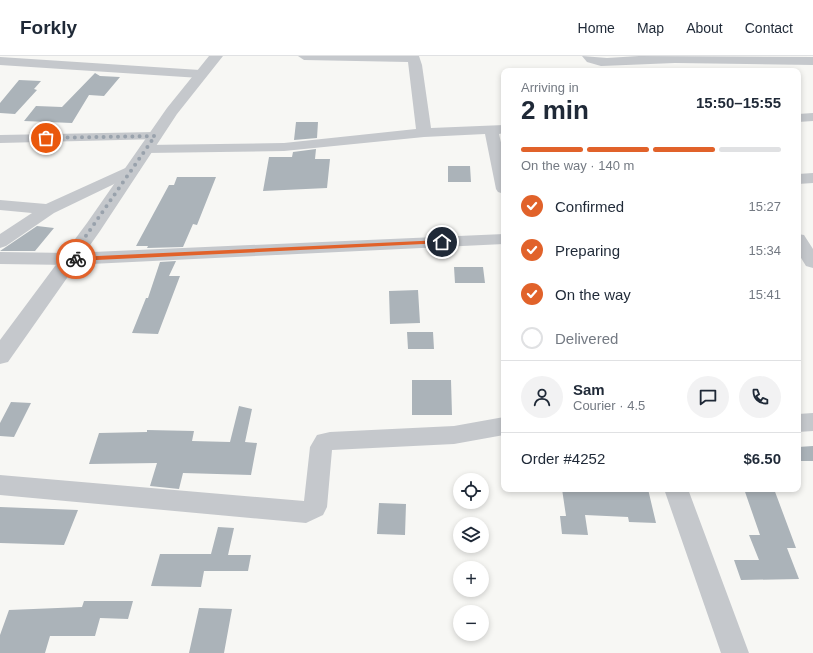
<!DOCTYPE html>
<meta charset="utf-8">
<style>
:root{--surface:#fff;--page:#f2f2f3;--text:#1f2937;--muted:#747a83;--line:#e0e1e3;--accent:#e1622a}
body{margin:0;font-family:Helvetica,sans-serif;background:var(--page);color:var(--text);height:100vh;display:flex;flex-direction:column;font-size:15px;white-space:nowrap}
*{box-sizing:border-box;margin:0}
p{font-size:13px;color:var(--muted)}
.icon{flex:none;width:22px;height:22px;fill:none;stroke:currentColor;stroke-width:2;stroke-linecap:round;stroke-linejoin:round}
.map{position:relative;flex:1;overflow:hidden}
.sheet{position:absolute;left:501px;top:12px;width:300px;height:424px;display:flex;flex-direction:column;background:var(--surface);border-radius:8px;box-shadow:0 2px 6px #0003}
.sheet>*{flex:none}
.controls{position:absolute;left:453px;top:417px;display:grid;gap:8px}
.controls a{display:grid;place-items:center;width:36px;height:36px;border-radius:50%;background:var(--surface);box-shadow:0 2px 6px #0003;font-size:20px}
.pin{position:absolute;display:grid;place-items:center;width:34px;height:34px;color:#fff;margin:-17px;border:2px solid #fff;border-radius:50%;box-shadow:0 1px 4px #0007}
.courier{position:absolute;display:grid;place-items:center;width:40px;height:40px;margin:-20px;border:3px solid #e1622a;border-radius:50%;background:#fff;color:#222;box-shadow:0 1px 5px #0007}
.headline em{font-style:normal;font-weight:700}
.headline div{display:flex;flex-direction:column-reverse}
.headline{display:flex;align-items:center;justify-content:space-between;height:68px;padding:0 20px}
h1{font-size:26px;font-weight:700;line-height:30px}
.bar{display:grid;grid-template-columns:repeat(4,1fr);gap:6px 4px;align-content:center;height:48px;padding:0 20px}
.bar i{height:5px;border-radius:3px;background:var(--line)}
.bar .selected{background:var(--accent)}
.bar p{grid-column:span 4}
.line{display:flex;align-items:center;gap:10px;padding:0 20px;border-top:1px solid var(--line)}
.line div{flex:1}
.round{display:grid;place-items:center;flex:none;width:42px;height:42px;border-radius:21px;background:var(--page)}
ol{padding:0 20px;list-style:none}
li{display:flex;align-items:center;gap:12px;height:44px}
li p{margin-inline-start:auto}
li .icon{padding:4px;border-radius:50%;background:var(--accent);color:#fff;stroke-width:4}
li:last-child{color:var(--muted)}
li i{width:22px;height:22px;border:2px solid var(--line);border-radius:50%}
header{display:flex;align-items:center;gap:24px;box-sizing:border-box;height:56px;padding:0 20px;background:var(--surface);border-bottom:1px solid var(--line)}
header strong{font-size:19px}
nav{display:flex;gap:22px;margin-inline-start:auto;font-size:14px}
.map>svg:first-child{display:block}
.building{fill:#abb3b9}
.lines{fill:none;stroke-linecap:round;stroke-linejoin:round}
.minor{fill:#c5c8cc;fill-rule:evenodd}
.tertiary{fill:#c5c8cc;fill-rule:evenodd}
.route{fill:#e1622a}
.done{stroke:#99a2ac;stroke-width:4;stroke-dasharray:0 7.2}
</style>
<header>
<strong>Forkly</strong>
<nav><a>Home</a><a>Map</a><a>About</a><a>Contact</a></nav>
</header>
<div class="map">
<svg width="813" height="597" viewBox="0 0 813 597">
<rect width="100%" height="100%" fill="#f7f7f4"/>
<path class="building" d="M95,17L100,20L120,21L104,40L89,39L72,67L24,65L36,50L62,51Z
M19,24L41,25L34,33L37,34L15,58L0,57V47Z
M296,66H318L317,82L294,84Z
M316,93L315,103H330L327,132L263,135L269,101H292L293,96Z
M448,110H470L471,126H448Z
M177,121H216L197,169L193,168L183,191L147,192L148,190H136L169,129H174Z
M37,170L54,172L35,195H0Z
M176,205L169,220H180L158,278L132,277L146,242H148L160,206Z
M454,211H483L485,227H455Z
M418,234L420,267L390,268L389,235Z
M407,276H433L434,293H408Z
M412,324H451L452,359H412Z
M11,346L31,347L14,381L0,380V367Z
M239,350L252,353L245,386L257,387L251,419L183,417L179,433L150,430L157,407L89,408L99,377L147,376V374L194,375L192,385L230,386Z
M813,390V405H798V391Z
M562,433H648L656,467L629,466L628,461L585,459L588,479L562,478L560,460H566Z
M744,433H774L796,492H787L799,523L741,524L734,504H759L749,479H760Z
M379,447L406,448L405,479L377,478Z
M0,451L78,454L64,489L0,487Z
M218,471L234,472L228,499H251L248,515H204L201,531L151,530L160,498H211Z
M84,545H133L128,563L100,562L95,580H50L45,597H0V579L9,554L82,551Z
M199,552L232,553L224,597H189Z"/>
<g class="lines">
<path class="minor" d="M298,0H419L422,9L431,72L504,69V77L499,78L504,99V138L498,136L496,133L485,78L424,81L284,95L146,97L141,96L139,93L141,90L146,89L284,87L416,73L408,6L304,4Z
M582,0L607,2L639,0L813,1V9L675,7L601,10L587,6Z
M0,1L200,14L206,18L200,22L0,9Z
M813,57V65L798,66V58Z
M155,76L160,77L162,80L160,83L0,87V79Z
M132,109L137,111L140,114L137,117L54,157L6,190L0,192V178L32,157L0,154V144L46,148Z
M813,117V127L798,128V118Z
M504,178V188L70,209L0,208V196L70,197Z
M798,178L804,179L813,193V212L806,210L798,197Z
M813,357V375L798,376V358Z
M504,361V379L454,388L332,394L327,451L323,459L306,467L0,439V419L304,445L310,391L317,379L330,376L454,370Z
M664,433H688L749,597H721Z"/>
<path class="tertiary" d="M209,0H223L177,58L100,175L8,306L0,308V284L87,167L167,52Z"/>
</g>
<path class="route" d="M442,184L444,187L76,205L74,203L76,201Z"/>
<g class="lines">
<path class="done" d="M46,82L155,80L70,203H76"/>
</g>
</svg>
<div class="controls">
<a><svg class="icon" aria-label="locate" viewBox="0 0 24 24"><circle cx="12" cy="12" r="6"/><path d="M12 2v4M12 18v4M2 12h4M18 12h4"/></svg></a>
<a><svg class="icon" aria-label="layers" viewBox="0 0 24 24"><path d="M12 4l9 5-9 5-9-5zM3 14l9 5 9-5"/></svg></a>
<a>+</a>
<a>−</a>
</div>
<div class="pin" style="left:46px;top:82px;background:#ea580c"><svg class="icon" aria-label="bag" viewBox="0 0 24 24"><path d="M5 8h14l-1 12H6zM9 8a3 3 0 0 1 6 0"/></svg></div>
<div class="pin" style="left:442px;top:186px;background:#1f2937"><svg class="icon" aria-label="home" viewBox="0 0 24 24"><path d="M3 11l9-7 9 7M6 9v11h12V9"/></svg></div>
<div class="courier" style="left:76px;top:203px"><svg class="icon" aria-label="bike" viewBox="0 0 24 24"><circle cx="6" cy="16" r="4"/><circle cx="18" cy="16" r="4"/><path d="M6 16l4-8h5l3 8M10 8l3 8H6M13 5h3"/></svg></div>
<section class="sheet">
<div class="headline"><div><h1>2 min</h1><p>Arriving in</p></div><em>15:50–15:55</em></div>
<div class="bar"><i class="selected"></i><i class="selected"></i><i class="selected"></i><i></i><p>On the way · 140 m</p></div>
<ol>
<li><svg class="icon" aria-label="check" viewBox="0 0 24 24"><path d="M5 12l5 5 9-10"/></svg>Confirmed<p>15:27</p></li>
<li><svg class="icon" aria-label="check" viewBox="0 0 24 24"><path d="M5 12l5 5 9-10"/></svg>Preparing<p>15:34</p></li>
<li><svg class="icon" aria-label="check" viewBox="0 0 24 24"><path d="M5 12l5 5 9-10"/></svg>On the way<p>15:41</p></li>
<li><i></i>Delivered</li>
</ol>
<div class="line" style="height:72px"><a class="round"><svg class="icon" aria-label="person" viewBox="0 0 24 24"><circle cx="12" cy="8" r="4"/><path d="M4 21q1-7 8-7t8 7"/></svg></a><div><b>Sam</b><p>Courier · 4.5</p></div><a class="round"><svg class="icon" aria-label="chat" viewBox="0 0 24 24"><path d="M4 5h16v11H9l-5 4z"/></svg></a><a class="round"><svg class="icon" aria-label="phone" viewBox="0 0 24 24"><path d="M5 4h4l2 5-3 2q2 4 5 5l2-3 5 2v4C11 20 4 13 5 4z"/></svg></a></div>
<div class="line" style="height:52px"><div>Order #4252</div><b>$6.50</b></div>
</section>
</div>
